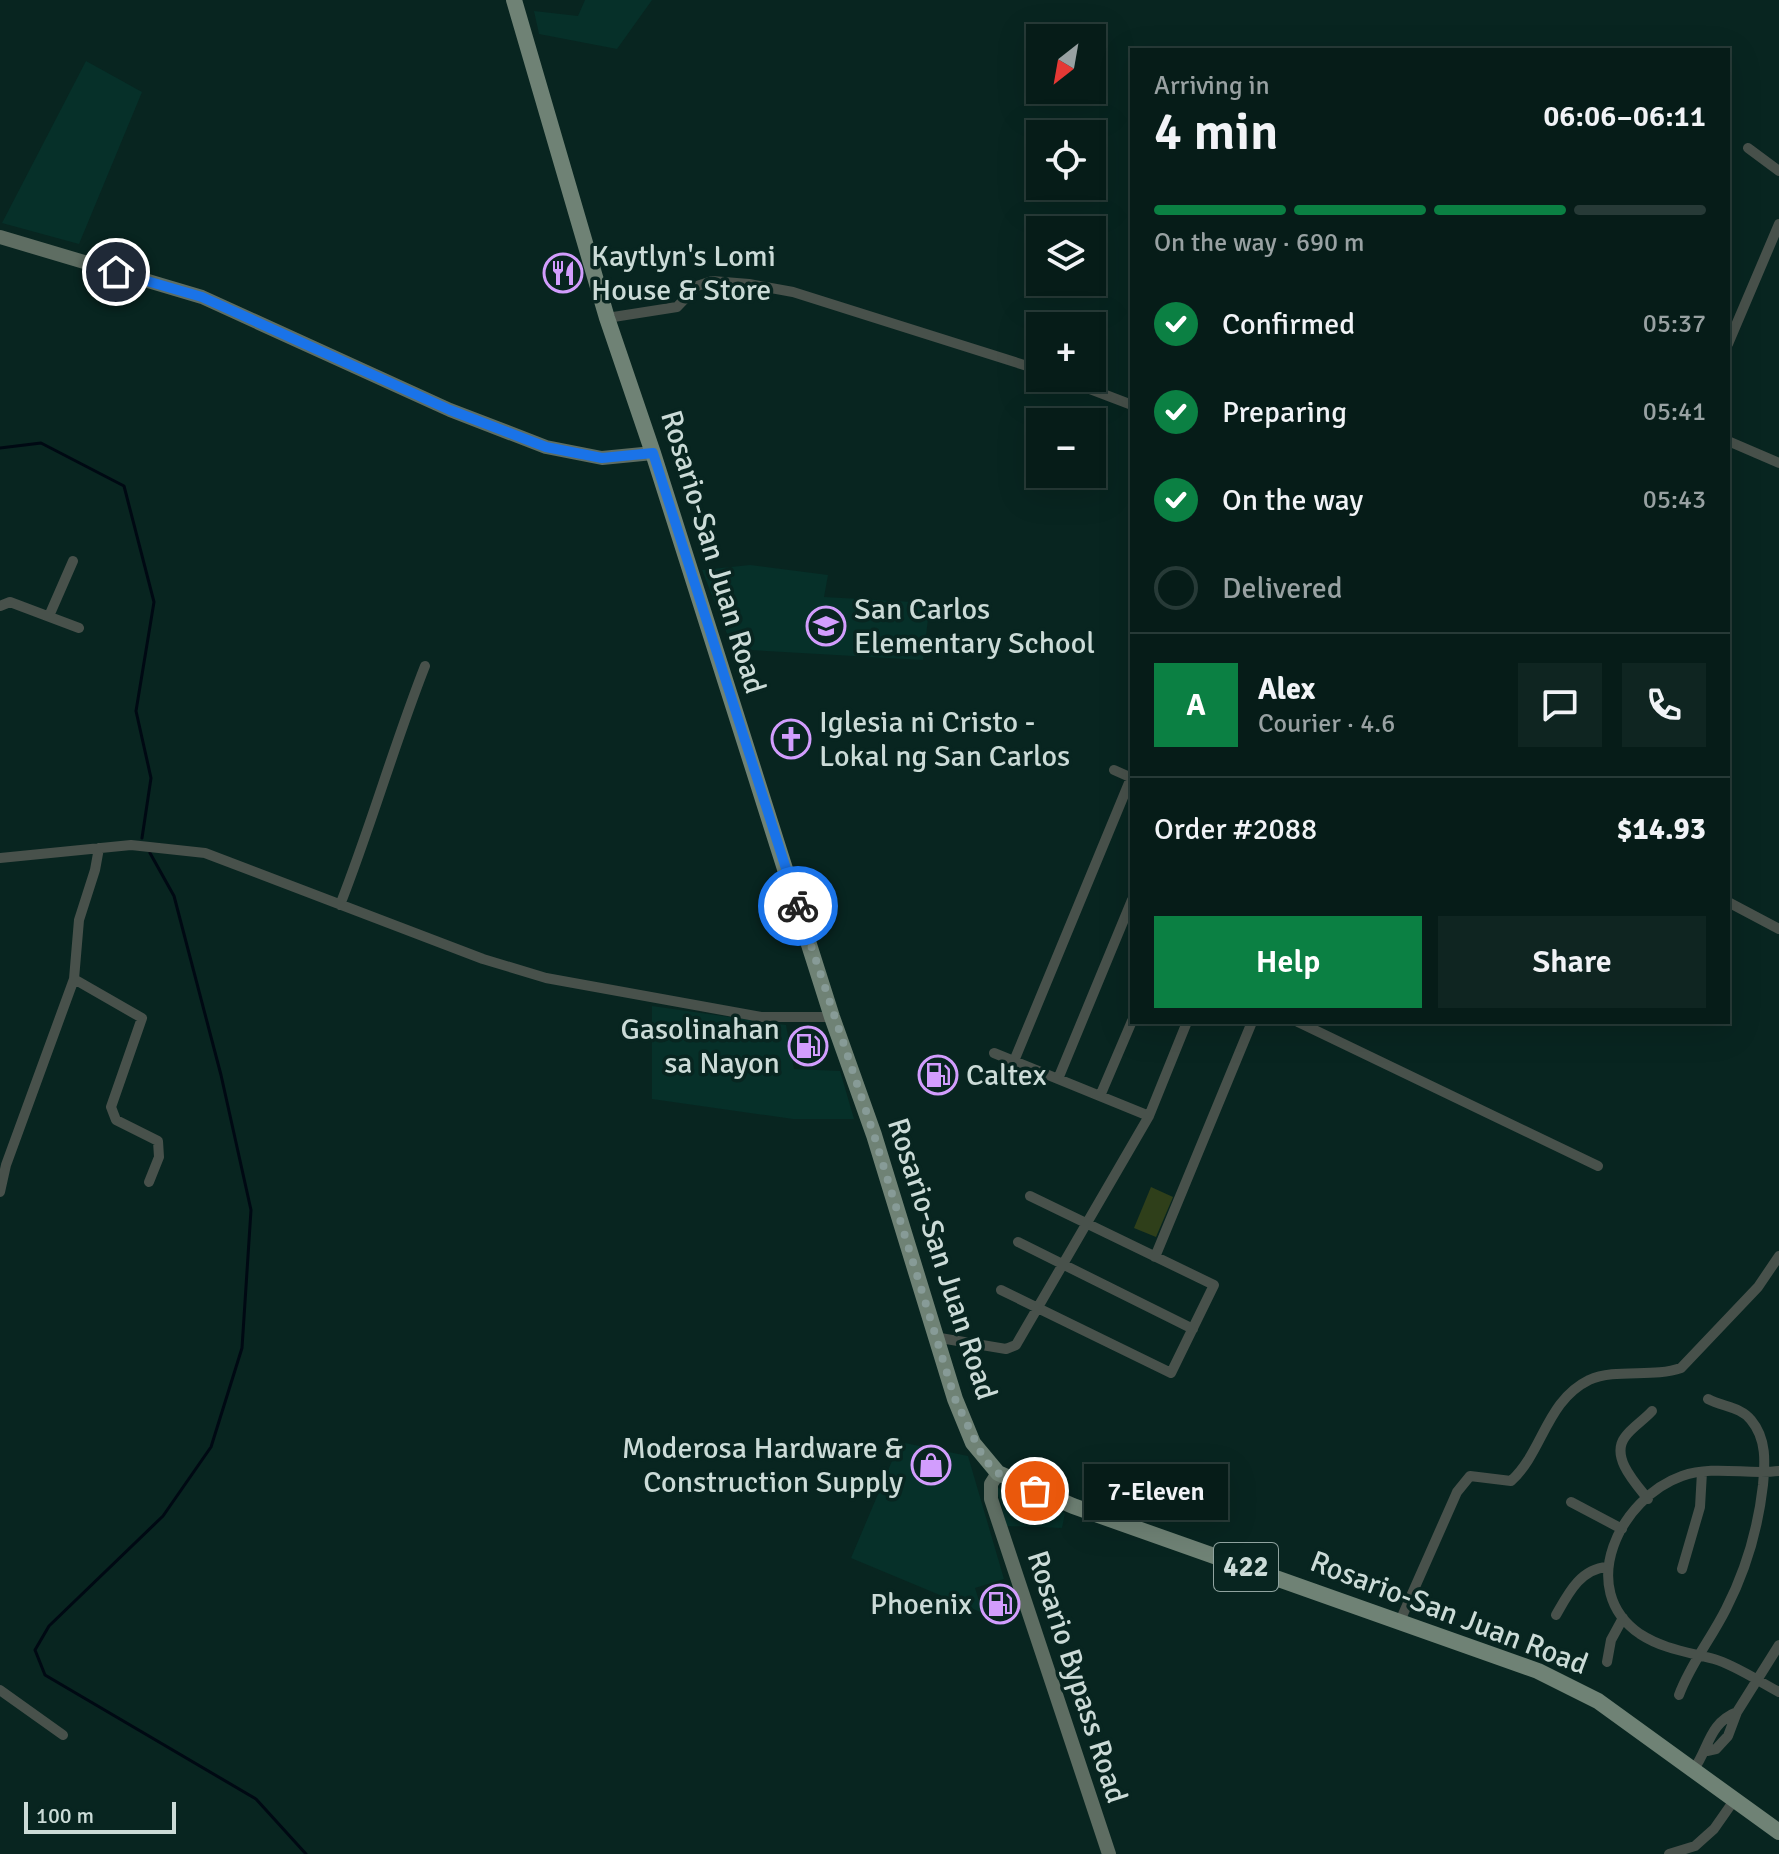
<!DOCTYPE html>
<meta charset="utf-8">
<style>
:root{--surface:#061c18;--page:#0f2521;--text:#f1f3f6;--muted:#98a1a2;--line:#273a37;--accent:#0b8043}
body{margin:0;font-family:Signika,sans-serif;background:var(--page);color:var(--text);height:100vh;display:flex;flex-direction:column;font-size:30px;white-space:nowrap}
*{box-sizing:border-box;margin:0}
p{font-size:26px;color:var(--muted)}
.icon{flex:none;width:44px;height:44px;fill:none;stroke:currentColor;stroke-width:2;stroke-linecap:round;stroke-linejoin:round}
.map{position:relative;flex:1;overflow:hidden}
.panel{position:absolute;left:1130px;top:48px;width:600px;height:976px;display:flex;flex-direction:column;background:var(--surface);border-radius:0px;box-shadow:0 8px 32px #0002,0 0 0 2px var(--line)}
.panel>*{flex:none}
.needle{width:52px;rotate:211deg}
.controls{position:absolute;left:1026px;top:24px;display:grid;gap:16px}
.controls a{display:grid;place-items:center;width:80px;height:80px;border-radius:0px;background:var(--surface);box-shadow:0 8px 32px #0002,0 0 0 2px var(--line);font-size:40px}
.scale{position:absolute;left:24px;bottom:20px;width:152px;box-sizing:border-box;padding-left:8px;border:4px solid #cbdbd7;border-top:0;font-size:22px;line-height:28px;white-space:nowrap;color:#cbdbd7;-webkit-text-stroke:6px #082520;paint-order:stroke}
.pin{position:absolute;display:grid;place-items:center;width:68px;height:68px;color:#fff;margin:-34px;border:4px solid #fff;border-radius:50%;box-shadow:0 2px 8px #0007}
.courier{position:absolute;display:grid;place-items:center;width:80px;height:80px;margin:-40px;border:6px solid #1a73e8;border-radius:50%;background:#fff;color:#222;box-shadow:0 2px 10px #0007}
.bubble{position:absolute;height:56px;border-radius:0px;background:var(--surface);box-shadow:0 8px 32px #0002,0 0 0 2px var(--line);font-size:26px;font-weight:600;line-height:56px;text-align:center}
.headline em{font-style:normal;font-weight:600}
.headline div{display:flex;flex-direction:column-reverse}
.headline{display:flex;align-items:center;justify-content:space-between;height:136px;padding:0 24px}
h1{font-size:52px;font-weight:600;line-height:60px}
.bar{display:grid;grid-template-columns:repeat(4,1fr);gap:12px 8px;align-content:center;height:96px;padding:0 24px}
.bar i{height:10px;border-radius:6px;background:var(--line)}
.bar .on{background:var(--accent)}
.bar p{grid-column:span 4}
.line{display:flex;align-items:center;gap:20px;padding:0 24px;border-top:2px solid var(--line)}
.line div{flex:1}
.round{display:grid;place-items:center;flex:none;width:84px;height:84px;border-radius:0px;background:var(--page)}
ol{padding:0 24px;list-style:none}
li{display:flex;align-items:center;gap:24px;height:88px}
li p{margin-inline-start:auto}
li .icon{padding:8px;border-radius:50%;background:var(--accent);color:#fff;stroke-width:4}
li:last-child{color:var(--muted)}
li i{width:44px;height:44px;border:4px solid var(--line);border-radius:50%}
.primary-button{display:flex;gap:16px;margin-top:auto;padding:16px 24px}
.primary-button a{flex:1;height:92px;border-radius:0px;background:var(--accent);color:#fff;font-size:32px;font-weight:600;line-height:92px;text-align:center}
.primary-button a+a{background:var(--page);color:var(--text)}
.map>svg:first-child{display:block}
.built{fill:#063029}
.green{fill:#2f3f1a}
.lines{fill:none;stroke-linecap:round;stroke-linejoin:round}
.stream{stroke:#000913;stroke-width:3}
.street{stroke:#48514b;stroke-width:10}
.secondary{stroke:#5e6d62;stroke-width:14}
.primary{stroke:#6f8275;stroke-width:16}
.done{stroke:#879b97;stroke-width:8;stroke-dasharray:0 14.4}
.route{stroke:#1a73e8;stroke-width:10}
.labels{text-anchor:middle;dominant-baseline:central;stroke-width:7;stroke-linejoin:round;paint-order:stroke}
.shield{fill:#082520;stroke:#90a4a0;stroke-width:2}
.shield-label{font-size:28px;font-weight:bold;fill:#cbdbd7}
.poi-label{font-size:30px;fill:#cbdbd7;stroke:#082520;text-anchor:start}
.street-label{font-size:30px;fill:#cbdbd7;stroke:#082520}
</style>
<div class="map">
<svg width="1779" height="1854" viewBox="0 0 1779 1854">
<rect width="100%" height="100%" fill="#082520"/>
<path class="built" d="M585,0H652L617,49L539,34L534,11L578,16Z
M86,61L142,92L79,244L2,223Z
M750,565L828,575L824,597L930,603L923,660L733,649L702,570Z
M652,1006L786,1025L794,1069L840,1071L854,1119H793L652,1099Z
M900,1442L968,1456L1004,1579L975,1588L983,1613L851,1558Z
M996,1487L1065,1513L1062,1528L1007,1526Z"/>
<path class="green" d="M1151,1187L1173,1197L1156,1237L1134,1228Z"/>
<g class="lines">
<path class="stream" d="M0,448L41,443L124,486L154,602L136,711L151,778L142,838
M150,853L174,896L221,1075L251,1210L242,1348L211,1447L163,1516L49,1626L35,1650L45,1675L256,1799L306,1854"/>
<path class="street" d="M1748,148L1779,171
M607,318L677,307L697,286L712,281L749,284L793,292L1040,370
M1728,344L1779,224
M1061,378L1132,405
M1728,441L1779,463
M0,606L10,602L79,628
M49,616L73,561
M1114,770L1132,778
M0,858L131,845L205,853L483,959L546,978L761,1017H832
M1728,902L1779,929
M340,905C371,826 394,745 425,666
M74,979L142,1018L111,1107L116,1120L158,1141L159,1157L149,1182
M1298,1022L1598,1166
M994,1053L1149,1116
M1014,1061L1131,778
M1058,1079L1132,900
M1100,1096L1132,1021
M0,1192L6,1165L74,979L79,920L95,870L99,848
M1018,1242L1193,1329
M1155,1257L1252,1022
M1001,1290L1171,1373L1214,1285L1030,1196
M934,1337L1006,1349L1016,1345L1149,1116L1187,1022
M1779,1471C1747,1475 1714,1465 1682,1476C1620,1498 1575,1589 1640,1634C1663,1649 1688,1652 1714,1659C1737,1666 1758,1681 1779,1692
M1648,1499C1636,1484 1610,1457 1625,1437C1631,1428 1644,1420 1652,1411
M1571,1502L1622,1529
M1682,1569L1700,1507L1702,1472
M1556,1615C1568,1594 1580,1569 1607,1567
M1400,1621L1457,1492L1470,1476L1511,1481C1543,1452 1546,1401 1589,1380C1616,1368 1653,1378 1681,1368L1758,1287L1779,1256
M1607,1662L1611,1640L1623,1618
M0,1690L63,1735
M1679,1695C1691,1663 1711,1639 1726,1609C1746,1570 1758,1529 1763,1485C1765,1463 1767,1439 1751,1420C1741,1407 1723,1407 1708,1399
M1707,1751L1716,1749L1728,1736L1737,1712L1779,1645
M1694,1769C1709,1748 1709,1723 1737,1712
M1669,1854L1695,1846L1714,1829L1735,1799"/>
<path class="secondary" d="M0,237L202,297L450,410L546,447L602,458L653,453
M998,1473L991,1484V1499L1109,1854"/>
<path class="primary" d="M514,0L607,318L653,453L832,1017L874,1135L955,1399L973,1443L998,1473L1073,1506L1538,1671L1598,1701L1779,1832"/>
</g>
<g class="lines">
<path class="done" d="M798,906L874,1135L955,1399L984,1459L998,1473L1035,1491"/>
<path class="route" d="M116,272L202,297L450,410L546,447L602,458L653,453L798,906"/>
</g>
<defs>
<symbol id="restaurant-ring" viewBox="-11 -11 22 22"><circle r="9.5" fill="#082520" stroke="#d29dfd" stroke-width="1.5"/><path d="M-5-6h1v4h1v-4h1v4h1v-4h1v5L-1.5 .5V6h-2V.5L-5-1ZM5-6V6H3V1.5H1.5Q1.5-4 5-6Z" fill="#d29dfd"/></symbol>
<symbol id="school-ring" viewBox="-11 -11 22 22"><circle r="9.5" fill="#082520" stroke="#d29dfd" stroke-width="1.5"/><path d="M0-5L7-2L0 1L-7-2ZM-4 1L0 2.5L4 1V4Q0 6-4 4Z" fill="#d29dfd"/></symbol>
<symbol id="church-ring" viewBox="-11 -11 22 22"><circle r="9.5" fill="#082520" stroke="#d29dfd" stroke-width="1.5"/><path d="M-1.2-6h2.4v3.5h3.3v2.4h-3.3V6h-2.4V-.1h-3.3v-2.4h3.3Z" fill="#d29dfd"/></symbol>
<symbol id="fuel-ring" viewBox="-11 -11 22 22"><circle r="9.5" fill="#082520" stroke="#d29dfd" stroke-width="1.5"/><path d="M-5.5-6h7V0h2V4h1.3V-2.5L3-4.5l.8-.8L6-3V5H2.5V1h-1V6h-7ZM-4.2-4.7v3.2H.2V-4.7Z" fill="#d29dfd"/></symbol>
<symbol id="shop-ring" viewBox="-11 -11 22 22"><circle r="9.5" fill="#082520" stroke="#d29dfd" stroke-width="1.5"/><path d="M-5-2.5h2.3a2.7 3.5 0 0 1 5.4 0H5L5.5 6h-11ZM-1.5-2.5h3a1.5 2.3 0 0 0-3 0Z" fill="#d29dfd"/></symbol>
</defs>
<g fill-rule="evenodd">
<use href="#restaurant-ring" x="541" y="251" width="44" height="44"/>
<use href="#school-ring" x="804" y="604" width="44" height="44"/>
<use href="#church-ring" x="769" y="717" width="44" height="44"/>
<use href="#fuel-ring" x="786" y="1024" width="44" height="44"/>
<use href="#fuel-ring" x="916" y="1053" width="44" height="44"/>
<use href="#shop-ring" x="909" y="1443" width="44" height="44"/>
<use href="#fuel-ring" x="978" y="1582" width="44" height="44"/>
</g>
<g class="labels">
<rect class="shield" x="1214" y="1543" width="64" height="48" rx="6"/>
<g class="shield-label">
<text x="1246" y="1567">422</text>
</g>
<g class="poi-label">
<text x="591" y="256">Kaytlyn's Lomi<tspan x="591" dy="34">House &amp; Store</tspan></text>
<text x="854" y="609">San Carlos<tspan x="854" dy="34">Elementary School</tspan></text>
<text x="819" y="722">Iglesia ni Cristo -<tspan x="819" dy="34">Lokal ng San Carlos</tspan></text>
<text x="780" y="1029" text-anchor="end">Gasolinahan<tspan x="780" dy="34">sa Nayon</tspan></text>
<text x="966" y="1075">Caltex</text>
<text x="903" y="1448" text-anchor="end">Moderosa Hardware &amp;<tspan x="903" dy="34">Construction Supply</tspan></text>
<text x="972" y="1604" text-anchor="end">Phoenix</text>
</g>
<g class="street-label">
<text transform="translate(713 552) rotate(73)">Rosario-San Juan Road</text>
<text transform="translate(942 1259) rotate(72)">Rosario-San Juan Road</text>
<text transform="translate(1449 1613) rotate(21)">Rosario-San Juan Road</text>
<text transform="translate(1077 1677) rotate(72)">Rosario Bypass Road</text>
</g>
</g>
</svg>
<div class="controls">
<a><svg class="needle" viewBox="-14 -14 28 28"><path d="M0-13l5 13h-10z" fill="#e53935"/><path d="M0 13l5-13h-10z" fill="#98a1a2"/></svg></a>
<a><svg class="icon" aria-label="locate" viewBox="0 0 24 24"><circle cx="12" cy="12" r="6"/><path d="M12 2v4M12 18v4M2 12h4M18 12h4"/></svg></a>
<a><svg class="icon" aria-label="layers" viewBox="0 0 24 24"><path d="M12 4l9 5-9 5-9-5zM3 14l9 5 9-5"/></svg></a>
<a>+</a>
<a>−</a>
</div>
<div class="scale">100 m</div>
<div class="pin" style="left:1035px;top:1491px;background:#ea580c"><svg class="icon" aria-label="bag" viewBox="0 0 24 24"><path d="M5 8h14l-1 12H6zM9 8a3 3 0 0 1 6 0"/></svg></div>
<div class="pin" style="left:116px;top:272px;background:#1f2937"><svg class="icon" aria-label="home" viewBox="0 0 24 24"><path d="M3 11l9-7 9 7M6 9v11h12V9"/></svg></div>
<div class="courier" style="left:798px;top:906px"><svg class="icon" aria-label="bike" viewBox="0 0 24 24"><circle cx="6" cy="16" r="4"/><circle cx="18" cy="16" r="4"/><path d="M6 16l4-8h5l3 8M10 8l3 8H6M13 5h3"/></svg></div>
<div class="bubble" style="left:1084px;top:1464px;width:144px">7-Eleven</div>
<section class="panel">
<div class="headline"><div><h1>4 min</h1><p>Arriving in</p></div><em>06:06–06:11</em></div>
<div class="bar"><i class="on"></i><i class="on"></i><i class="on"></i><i></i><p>On the way · 690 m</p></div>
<ol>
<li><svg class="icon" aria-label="check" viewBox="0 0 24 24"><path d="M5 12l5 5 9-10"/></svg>Confirmed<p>05:37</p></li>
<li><svg class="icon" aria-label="check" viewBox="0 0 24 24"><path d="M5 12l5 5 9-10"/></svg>Preparing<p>05:41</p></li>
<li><svg class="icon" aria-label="check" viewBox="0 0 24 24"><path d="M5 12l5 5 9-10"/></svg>On the way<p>05:43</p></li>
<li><i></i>Delivered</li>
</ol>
<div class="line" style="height:144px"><b class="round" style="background:var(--accent);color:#fff">A</b><div><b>Alex</b><p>Courier · 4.6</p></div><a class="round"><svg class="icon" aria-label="chat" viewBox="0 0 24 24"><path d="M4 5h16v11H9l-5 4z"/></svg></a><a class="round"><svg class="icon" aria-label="phone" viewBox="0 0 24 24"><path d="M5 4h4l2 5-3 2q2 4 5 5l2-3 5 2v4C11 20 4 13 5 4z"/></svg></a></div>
<div class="line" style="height:104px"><div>Order #2088</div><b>$14.93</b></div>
<div class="primary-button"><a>Help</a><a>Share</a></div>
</section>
</div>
